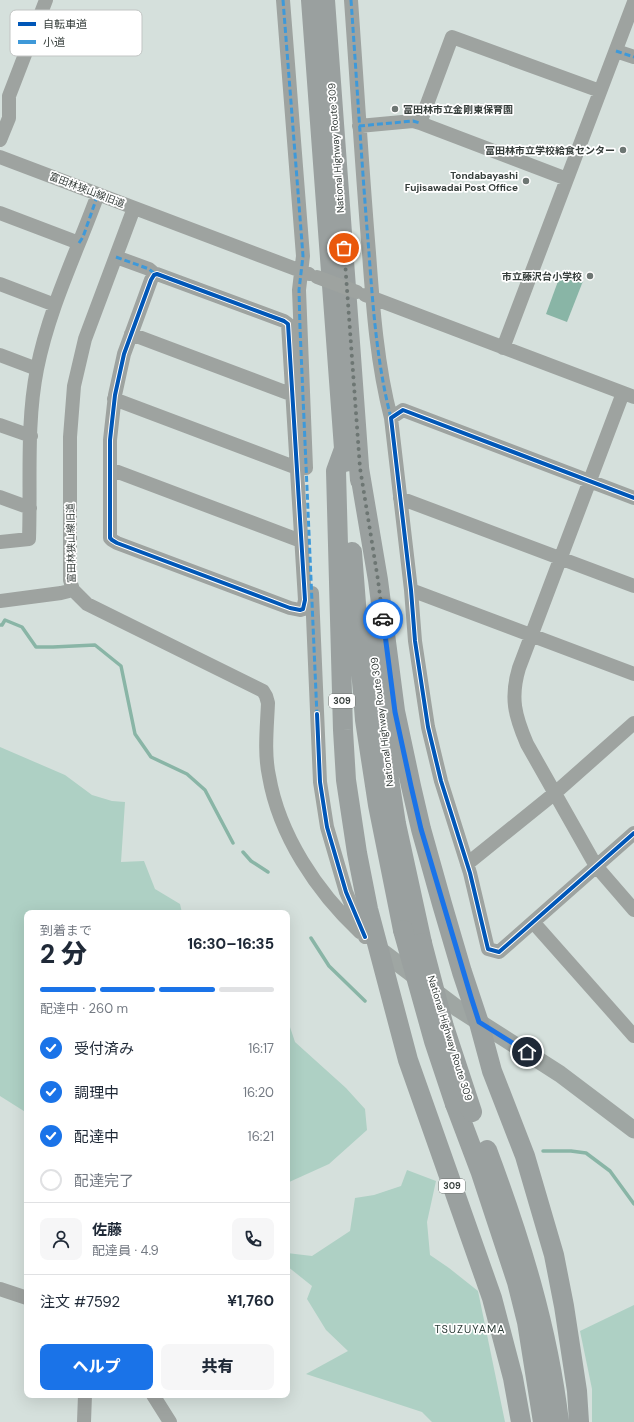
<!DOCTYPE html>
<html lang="ja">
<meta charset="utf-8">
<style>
:root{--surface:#fff;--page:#f6f6f7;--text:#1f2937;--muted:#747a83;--line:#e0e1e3;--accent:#1a73e8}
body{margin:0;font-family:"DM Sans","Noto Sans JP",sans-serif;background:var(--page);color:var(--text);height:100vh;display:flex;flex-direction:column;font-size:15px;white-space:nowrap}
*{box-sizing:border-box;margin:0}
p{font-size:13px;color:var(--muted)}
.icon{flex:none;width:22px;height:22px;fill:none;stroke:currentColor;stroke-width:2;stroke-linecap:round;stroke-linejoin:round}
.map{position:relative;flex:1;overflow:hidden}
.sheet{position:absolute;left:24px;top:910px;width:266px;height:488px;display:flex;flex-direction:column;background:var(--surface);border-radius:8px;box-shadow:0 4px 16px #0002}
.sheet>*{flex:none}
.pin{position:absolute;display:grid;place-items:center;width:34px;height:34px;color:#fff;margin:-17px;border:2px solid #fff;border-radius:50%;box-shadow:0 1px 4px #0007}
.courier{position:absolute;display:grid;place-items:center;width:40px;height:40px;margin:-20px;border:3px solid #1a73e8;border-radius:50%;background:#fff;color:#222;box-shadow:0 1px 5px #0007}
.overview em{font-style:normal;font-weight:800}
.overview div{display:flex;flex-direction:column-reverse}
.overview{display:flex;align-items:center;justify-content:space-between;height:68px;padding:0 16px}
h1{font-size:26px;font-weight:800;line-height:30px}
.bar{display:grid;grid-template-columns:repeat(4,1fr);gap:6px 4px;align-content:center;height:48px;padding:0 16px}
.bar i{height:5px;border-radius:3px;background:var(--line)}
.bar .selected{background:var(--accent)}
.bar p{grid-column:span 4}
.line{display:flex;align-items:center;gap:10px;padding:0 16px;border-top:1px solid var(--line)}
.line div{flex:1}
.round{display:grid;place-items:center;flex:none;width:42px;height:42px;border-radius:8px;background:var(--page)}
ol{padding:0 16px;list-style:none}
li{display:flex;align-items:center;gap:12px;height:44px}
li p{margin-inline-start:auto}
li .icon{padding:4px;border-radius:50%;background:var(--accent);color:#fff;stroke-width:4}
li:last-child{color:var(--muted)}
li i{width:22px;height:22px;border:2px solid var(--line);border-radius:50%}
.action{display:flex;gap:8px;margin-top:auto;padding:8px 16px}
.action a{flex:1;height:46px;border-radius:8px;background:var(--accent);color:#fff;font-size:16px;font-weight:800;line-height:46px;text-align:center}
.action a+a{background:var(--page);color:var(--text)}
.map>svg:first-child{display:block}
.green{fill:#aed0c4}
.water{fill:#89b5a6}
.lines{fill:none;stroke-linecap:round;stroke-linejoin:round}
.stream{stroke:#89b5a6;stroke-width:3.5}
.minor{stroke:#9ea3a0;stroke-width:14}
.major{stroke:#9fa6a3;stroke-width:17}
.highway{stroke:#9aa09f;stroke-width:20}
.minor-bridge{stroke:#9ea3a0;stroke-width:14}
.highway-bridge{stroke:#9aa09f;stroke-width:20}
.quiet{stroke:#3e99d9;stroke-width:3;stroke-dasharray:6 3;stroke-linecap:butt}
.cycleway-casing{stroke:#fff;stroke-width:6}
.cycleway{stroke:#0057b8;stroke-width:4}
.done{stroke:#6d7673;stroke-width:4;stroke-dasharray:0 7.2}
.route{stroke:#1a73e8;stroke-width:5}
.poi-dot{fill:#6d7673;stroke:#fff;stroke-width:1.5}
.labels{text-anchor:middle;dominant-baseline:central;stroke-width:3.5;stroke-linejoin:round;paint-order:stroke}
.shield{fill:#fff;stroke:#727775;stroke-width:1}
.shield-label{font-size:9px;font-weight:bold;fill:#353d3a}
.poi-label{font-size:10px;font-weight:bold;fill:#353d3a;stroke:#fff;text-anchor:end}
.street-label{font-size:10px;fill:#353d3a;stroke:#fff}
.neighbourhood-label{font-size:11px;letter-spacing:1px;fill:#2b3b36;stroke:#fff}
.key{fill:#fff;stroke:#c2c5c4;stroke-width:1}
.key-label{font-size:11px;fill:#353d3a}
</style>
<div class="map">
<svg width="634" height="1422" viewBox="0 0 634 1422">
<rect width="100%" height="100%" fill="#d5e0dc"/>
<path class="green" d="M0,747L65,775L92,795L112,801L125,802L121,862L144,861L155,889L180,904L182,913H27V1113L0,1096Z
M287,1018L295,1042L346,1088L365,1109L367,1130L329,1164L287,1183Z
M407,1170L436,1181L427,1222L430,1255L449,1268L478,1291L505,1422H432L422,1412L306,1374L348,1351L326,1330L307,1299L312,1286L287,1266V1253L312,1256L350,1231L355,1198L374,1195L401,1186Z
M634,1305V1422H592V1389L580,1331Z"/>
<path class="water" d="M561,273L583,281L567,322L546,314Z"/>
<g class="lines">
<path class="stream" d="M0,625H2L5,620L22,627L36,647H53L95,645L121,666L135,734L151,757L187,774L205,790L233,843
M243,852L251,861L268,872
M311,938L329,966L365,1001
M543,1151H571L586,1153L610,1171L634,1204"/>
<path class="minor" d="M283,0L303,256L299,290L306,468
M351,0C357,84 362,169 369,253C373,308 377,364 391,418L411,590L415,641L428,727L441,781L470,873L488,949L499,952L634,833
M616,51L634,57
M420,123L452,37L600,91
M359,126L413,121L420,123L567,179
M0,140L9,118V96L46,0
M0,157L309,274
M134,208L85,339L74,386L70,437V580L73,590L87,604L263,691L266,696L268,703C267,727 264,753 269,776C279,835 317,892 360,932
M0,213L79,243
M116,257L149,269L156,275L157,274L284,321L288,324L305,600L303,609L300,610L290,608L117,543L112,540L110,538V440L115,395L124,354L151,280L154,275H156
M0,284L55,305
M365,295L634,397
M131,334L293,395
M503,348L634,2
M0,355L37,369
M623,393L519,668C510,698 515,716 527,744L596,866L634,910
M114,399L297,468
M391,418L403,410L634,498
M0,425L31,436
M110,469L301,541
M0,497L30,508
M400,498L634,586
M0,542L29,539C31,483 26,424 37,369C49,308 77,252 98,194
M411,590L634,674
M312,593L320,782L327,827L346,892L365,937
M0,601L61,593L73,590
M467,864L555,793L634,723
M533,922L634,1036
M0,1289L27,1298
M153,1395L170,1422
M84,1422L85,1395"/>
<path class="major" d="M380,950L457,1008L560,1074L634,1130"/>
<path class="highway" d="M311,0L345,462
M325,0L360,480
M344,449L336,471L343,730L346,780L357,853L368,909L408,1060L492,1298L513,1378L521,1422
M359,468L378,580L395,711L411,786L421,829L442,904L462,972L479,1023L492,1071L525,1156L554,1255L564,1306L577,1391L579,1422
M352,552L365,720L378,805L403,930
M372,634L382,734L396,824L422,943
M455,1104L481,1173L517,1282L527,1322L543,1422
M487,1150C520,1238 548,1328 559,1422"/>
<path class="minor-bridge" d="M317,277L357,292"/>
<path class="highway-bridge" d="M403,930L434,1041L455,1104
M422,943L444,1027L472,1112"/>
<path class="quiet" d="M283,0L303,256L299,290L300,328L317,716
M351,0C357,84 362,169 369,253C373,308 377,364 391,418
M616,51L634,57
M359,126L413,121L420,123
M79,243L83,237L98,194
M116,257L149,269L156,275"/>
<defs>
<path id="cycleway" d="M157,274L284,321L288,324L305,600L303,609L300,610L290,608L117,543L112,540L110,538V440L115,395L124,354L151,280L154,275Z
M634,498L403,410L391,418L411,590L415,641L428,727L441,781L470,873L488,949L499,952L634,833
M317,714L320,782L327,827L346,892L365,937"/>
</defs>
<use href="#cycleway" class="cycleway-casing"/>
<use href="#cycleway" class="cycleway"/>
</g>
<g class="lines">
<path class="done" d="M344,248L360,468L378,580L383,619"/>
<path class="route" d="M383,619L395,712L411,786L421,829L471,997L479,1022L527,1052"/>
</g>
<g class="poi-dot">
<circle cx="395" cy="109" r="4"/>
<circle cx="623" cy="150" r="4"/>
<circle cx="526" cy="181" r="4"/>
<circle cx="590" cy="276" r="4"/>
</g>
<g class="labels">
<g class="shield">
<rect x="329" y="694" width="26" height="14" rx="3"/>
<rect x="439" y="1179" width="26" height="14" rx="3"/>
</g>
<g class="shield-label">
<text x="342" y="701">309</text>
<text x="452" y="1186">309</text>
</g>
<g class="poi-label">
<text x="403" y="109" text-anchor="start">富田林市立金剛東保育園</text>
<text x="615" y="150">富田林市立学校給食センター</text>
<text x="518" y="175">Tondabayashi<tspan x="518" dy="12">Fujisawadai Post Office</tspan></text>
<text x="582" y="276">市立藤沢台小学校</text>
</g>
<g class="street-label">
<text transform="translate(336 148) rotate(-94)">National Highway Route 309</text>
<text transform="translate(87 190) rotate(21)">富田林狭山線旧道</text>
<text transform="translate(71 543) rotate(-91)">富田林狭山線旧道</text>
<text transform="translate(382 722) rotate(-97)">National Highway Route 309</text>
<text transform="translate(450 1038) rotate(73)">National Highway Route 309</text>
</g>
<g class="neighbourhood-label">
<text x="470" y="1329">TSUZUYAMA</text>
</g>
</g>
<rect x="10" y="10" width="132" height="46" rx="6" class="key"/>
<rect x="18" y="22" width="18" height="4" fill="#0057b8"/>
<rect x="18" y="40" width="18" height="4" fill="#3e99d9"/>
<g class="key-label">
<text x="43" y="28">自転車道</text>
<text x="43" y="46">小道</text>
</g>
</svg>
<div class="pin" style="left:344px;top:248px;background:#ea580c"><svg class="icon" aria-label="bag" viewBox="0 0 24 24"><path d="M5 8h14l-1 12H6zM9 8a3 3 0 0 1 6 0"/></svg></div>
<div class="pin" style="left:527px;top:1052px;background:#1f2937"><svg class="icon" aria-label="home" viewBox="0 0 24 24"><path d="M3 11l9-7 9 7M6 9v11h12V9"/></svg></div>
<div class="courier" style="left:383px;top:619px"><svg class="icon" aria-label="car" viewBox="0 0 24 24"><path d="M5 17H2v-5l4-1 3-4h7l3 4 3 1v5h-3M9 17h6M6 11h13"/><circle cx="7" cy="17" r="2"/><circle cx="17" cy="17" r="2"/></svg></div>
<section class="sheet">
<div class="overview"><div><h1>2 分</h1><p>到着まで</p></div><em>16:30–16:35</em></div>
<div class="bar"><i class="selected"></i><i class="selected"></i><i class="selected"></i><i></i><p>配達中 · 260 m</p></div>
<ol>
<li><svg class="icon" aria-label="check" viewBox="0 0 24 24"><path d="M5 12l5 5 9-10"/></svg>受付済み<p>16:17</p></li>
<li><svg class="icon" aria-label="check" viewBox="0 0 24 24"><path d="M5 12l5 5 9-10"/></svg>調理中<p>16:20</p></li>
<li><svg class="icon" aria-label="check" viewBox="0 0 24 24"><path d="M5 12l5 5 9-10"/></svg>配達中<p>16:21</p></li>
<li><i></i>配達完了</li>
</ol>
<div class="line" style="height:72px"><a class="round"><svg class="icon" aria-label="person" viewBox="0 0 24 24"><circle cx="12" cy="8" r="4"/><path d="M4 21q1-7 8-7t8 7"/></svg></a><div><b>佐藤</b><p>配達員 · 4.9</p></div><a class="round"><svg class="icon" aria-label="phone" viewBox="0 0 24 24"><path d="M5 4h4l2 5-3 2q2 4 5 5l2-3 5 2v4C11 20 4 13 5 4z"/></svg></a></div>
<div class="line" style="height:52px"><div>注文 #7592</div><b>¥1,760</b></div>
<div class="action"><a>ヘルプ</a><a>共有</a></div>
</section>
</div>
